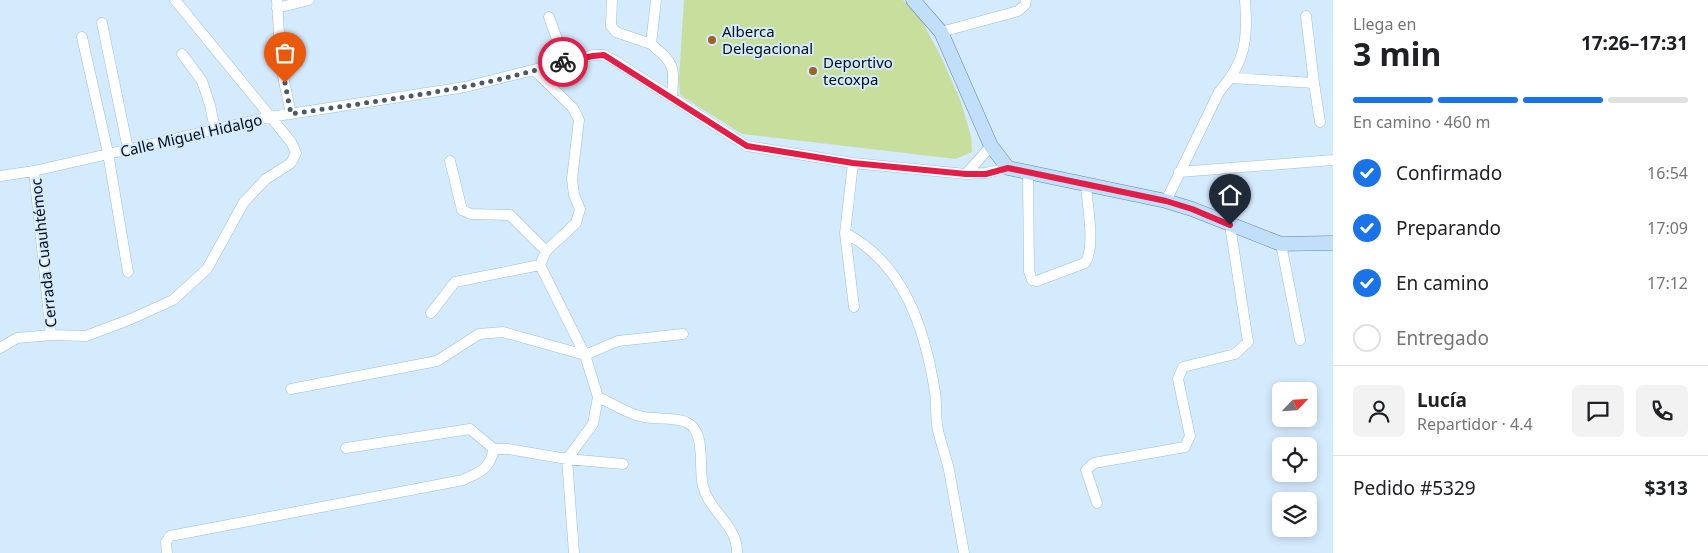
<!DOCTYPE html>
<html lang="es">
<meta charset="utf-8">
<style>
:root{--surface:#fff;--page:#f2f2f2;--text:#202124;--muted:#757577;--line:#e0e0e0;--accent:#1a73e8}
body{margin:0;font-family:"Noto Sans",sans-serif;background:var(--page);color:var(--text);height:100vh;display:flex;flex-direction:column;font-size:19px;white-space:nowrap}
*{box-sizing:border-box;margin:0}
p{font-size:16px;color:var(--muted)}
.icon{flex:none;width:28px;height:28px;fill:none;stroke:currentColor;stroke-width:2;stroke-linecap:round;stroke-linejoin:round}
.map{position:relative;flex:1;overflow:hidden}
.panel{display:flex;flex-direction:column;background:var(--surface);width:375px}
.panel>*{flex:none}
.needle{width:32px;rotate:65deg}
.fabs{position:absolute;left:1272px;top:382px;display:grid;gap:10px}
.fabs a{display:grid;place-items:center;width:45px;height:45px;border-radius:8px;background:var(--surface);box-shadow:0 2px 8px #0003;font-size:25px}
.pin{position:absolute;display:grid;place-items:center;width:42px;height:42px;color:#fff;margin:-51px -21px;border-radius:50% 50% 50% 0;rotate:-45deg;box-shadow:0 0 5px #0007}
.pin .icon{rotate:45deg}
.courier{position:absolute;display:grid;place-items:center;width:50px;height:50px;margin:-25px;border:4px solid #e11d48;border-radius:50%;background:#fff;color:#222;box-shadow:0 1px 6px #0007}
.summary em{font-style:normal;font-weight:700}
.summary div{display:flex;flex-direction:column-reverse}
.summary{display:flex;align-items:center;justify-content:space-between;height:85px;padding:0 20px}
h1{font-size:32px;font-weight:700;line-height:38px}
.bar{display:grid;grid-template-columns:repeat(4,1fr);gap:8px 5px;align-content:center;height:60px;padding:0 20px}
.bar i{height:6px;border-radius:4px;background:var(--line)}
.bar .active{background:var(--accent)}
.bar p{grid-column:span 4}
.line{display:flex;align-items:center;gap:12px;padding:0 20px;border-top:1px solid var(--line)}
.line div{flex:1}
.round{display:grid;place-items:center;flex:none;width:52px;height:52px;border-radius:8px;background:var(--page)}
ol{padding:0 20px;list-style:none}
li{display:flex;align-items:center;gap:15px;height:55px}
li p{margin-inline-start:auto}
li .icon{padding:5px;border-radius:50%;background:var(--accent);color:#fff;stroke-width:4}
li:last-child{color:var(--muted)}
li i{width:28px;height:28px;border:2px solid var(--line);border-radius:50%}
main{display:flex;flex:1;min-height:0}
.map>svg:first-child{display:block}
.green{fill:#c8de9d}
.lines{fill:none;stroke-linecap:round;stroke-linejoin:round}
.minor-casing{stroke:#9abfde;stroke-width:11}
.major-casing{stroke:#6388a6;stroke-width:15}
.minor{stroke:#fff;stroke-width:10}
.major{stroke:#c1dff8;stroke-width:14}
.done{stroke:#4c5a68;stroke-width:5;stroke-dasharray:0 9}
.route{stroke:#e11d48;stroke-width:6}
.poi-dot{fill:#9e6324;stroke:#d4eafd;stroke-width:2}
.labels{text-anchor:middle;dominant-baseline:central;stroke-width:4;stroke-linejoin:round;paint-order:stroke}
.poi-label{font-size:15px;fill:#020d17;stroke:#d4eafd;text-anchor:start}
.street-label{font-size:15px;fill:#020d17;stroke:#d4eafd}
</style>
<main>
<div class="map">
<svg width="1333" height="553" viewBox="0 0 1333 553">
<rect width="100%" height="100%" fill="#d4eafd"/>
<path class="green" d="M684,0H903L920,17L943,61L961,102L971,136L972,152L956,159L742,134L680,95L679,80Z"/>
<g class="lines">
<defs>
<path id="minor" d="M277,0L281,67L291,114
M612,0L611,26L616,32L651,44L656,0
M277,8L309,0
M549,17L565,61
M102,23L128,149
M941,32L1018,11L1025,5L1026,0
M82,37L108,153L128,272
M651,44C676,65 674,66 672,97
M182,54L202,81L210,105L215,129
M535,71L573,108L579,120L572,179L574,195L580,209L576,223L546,251L540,265L585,355L598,397L593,424L567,459L574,553
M1231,78L1314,83L1306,16
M1314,83L1320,122
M450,161L462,210L471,214L510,215L546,251
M853,163L845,233C905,264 925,330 935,392C937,404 935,418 938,430C941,444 946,457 949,470C954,498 959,525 964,553
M34,171L51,335
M1179,172L1333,160
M1028,173L1029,271L1032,280L1037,281L1085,263C1096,247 1087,205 1086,184
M966,174L991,146
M0,176L34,171L270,117L465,87L593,55H604L615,61L747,146L853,163L966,174L986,173L1008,168
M1166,201L1219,92C1246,62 1248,38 1245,0
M845,233L854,307
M1281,244L1300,340
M431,313L455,282L540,265
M0,348L17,338L51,335L86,336L131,319L173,300L207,269L244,202L266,179L291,163L296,153L291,142L175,0
M291,389L437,361L479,334L503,332L585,355L618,341L683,334
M598,397C611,403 623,411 636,415C652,421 671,416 686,422C707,431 698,468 703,486C709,512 738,525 737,553
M346,448L470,429L494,449
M1097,503L1086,470L1094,463L1185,447L1190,436L1178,379L1183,367L1235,354L1248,342L1230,225
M167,553L166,542L170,536L463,480C481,471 489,470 494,449H508L567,459L623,464"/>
<path id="major" d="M913,0L941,32L991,146L1008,168L1166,201L1192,209L1281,244L1333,243"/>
</defs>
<use href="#minor" class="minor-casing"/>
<use href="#major" class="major-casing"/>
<use href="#minor" class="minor"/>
<use href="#major" class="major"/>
</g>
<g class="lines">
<path class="done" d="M285,83L291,114C382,100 475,90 563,62"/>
<path class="route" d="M563,62L593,56L604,55L747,146L853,163L966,174H986L1008,168L1166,201L1192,209L1230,225"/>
</g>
<g class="poi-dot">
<circle cx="712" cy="40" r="5"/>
<circle cx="813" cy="71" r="5"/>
</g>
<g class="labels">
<g class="poi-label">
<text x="722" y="31">Alberca<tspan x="722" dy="17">Delegacional</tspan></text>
<text x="823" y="62">Deportivo<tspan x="823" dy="17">tecoxpa</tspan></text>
</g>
<g class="street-label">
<text transform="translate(191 135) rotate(-13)">Calle Miguel Hidalgo</text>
<text transform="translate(43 253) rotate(-96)">Cerrada Cuauhtémoc</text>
</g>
</g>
</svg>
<div class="fabs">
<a><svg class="needle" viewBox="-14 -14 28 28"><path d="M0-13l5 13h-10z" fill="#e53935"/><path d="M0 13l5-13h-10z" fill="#757577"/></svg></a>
<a><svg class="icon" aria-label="locate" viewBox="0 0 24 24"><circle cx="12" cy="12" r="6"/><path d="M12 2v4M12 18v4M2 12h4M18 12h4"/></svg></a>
<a><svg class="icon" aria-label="layers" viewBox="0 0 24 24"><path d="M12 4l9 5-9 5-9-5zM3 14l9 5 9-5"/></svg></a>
</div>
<div class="pin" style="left:285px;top:83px;background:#ea580c"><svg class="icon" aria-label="bag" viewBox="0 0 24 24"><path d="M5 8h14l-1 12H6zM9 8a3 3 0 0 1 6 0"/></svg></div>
<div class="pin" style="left:1230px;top:225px;background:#1f2937"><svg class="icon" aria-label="home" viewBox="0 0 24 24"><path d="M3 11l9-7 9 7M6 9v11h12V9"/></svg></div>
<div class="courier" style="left:563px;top:62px"><svg class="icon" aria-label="bike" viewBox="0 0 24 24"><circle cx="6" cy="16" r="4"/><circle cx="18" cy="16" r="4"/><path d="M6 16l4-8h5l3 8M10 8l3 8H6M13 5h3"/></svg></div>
</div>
<section class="panel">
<div class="summary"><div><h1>3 min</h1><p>Llega en</p></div><em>17:26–17:31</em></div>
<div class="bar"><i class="active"></i><i class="active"></i><i class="active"></i><i></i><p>En camino · 460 m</p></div>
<ol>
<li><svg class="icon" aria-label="check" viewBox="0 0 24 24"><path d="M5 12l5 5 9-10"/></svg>Confirmado<p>16:54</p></li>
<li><svg class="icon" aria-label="check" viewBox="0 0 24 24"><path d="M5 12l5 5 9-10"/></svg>Preparando<p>17:09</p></li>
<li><svg class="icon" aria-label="check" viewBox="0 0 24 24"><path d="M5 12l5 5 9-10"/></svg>En camino<p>17:12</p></li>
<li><i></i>Entregado</li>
</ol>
<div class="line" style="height:90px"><a class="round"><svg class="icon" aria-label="person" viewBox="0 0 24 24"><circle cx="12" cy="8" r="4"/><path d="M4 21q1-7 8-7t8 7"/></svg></a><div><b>Lucía</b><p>Repartidor · 4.4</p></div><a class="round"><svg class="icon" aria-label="chat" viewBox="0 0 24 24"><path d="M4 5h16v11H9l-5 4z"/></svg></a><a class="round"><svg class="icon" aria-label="phone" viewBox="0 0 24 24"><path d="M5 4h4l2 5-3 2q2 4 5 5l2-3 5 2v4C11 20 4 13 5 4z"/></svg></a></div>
<div class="line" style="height:65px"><div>Pedido #5329</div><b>$313</b></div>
</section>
</main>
